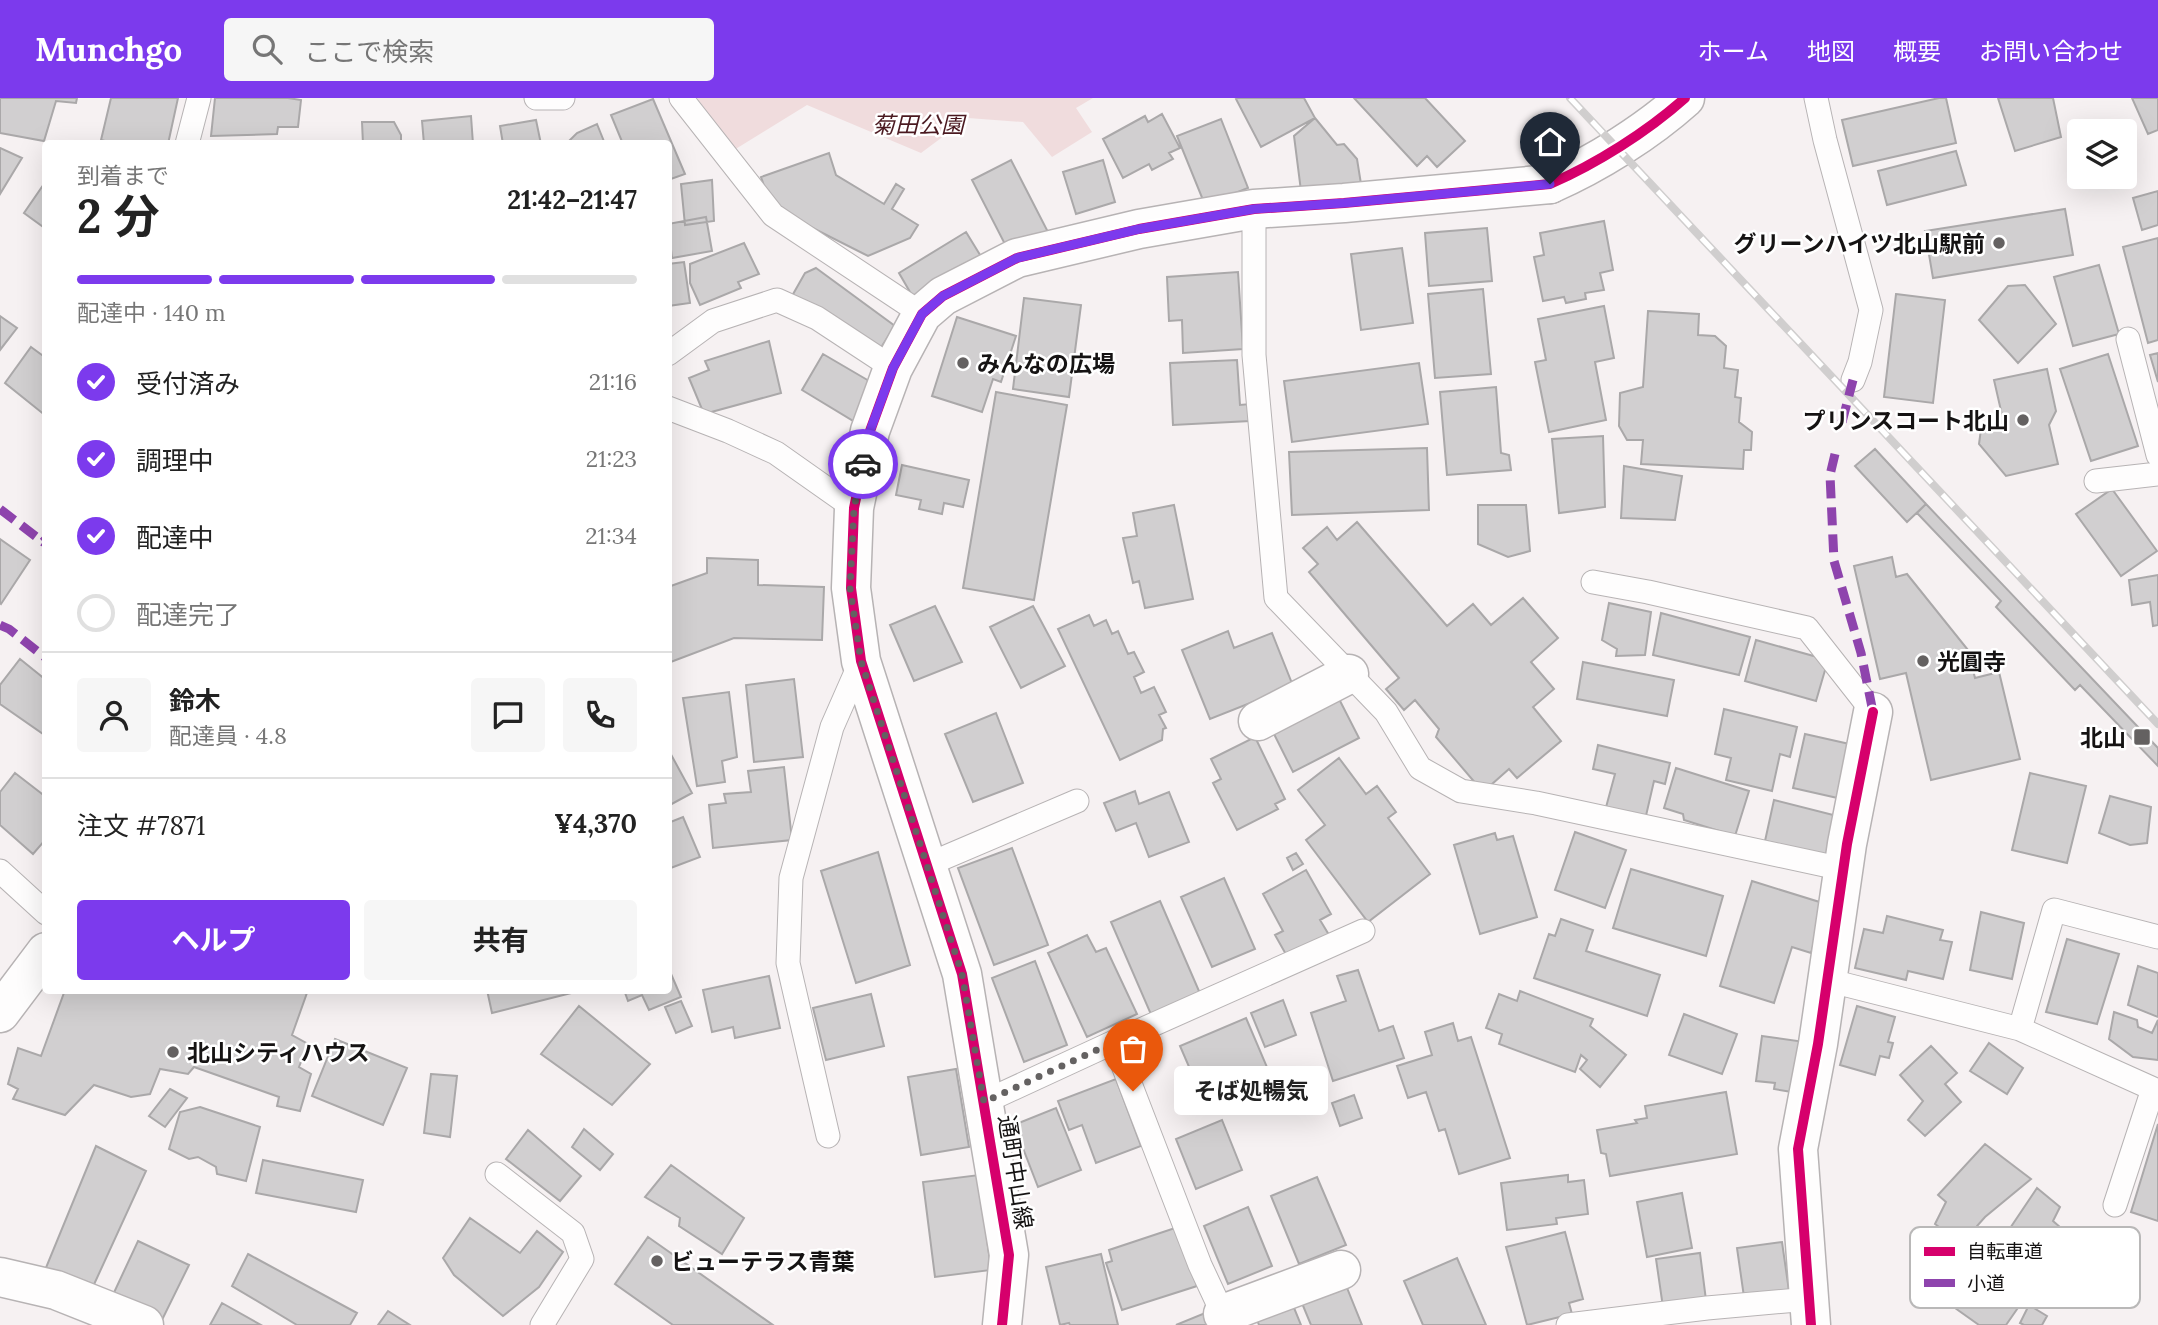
<!DOCTYPE html>
<html lang="ja">
<meta charset="utf-8">
<style>
:root{--surface:#fff;--page:#f6f6f6;--text:#222;--muted:#767676;--line:#e0e0e0;--accent:#7c3aed}
body{margin:0;font-family:Lora,"Noto Sans JP",serif;background:var(--page);color:var(--text);height:100vh;display:flex;flex-direction:column;font-size:26px;white-space:nowrap}
*{box-sizing:border-box;margin:0}
p{font-size:23px;color:var(--muted)}
.icon{flex:none;width:38px;height:38px;fill:none;stroke:currentColor;stroke-width:2;stroke-linecap:round;stroke-linejoin:round}
.map{position:relative;flex:1;overflow:hidden}
.sheet{position:absolute;left:42px;top:42px;width:630px;height:854px;display:flex;flex-direction:column;background:var(--surface);border-radius:7px;box-shadow:0 7px 28px #0002}
.sheet>*{flex:none}
.controls{position:absolute;left:2067px;top:21px;display:grid;gap:14px}
.controls a{display:grid;place-items:center;width:70px;height:70px;border-radius:7px;background:var(--surface);box-shadow:0 7px 28px #0002;font-size:35px}
.pin{position:absolute;display:grid;place-items:center;width:60px;height:60px;color:#fff;margin:-72px -30px;border-radius:50% 50% 50% 0;rotate:-45deg;box-shadow:0 0 7px #0007}
.pin .icon{rotate:45deg}
.courier{position:absolute;display:grid;place-items:center;width:70px;height:70px;margin:-35px;border:5px solid #7c3aed;border-radius:50%;background:#fff;color:#222;box-shadow:0 2px 9px #0007}
.bubble{position:absolute;height:49px;border-radius:7px;background:var(--surface);box-shadow:0 7px 28px #0002;font-size:23px;font-weight:700;line-height:49px;text-align:center}
.overview em{font-style:normal;font-weight:700}
.overview div{display:flex;flex-direction:column-reverse}
.overview{display:flex;align-items:center;justify-content:space-between;height:119px;padding:0 35px}
h1{font-size:46px;font-weight:700;line-height:52px}
.bar{display:grid;grid-template-columns:repeat(4,1fr);gap:10px 7px;align-content:center;height:84px;padding:0 35px}
.bar i{height:9px;border-radius:5px;background:var(--line)}
.bar .on{background:var(--accent)}
.bar p{grid-column:span 4}
.line{display:flex;align-items:center;gap:18px;padding:0 35px;border-top:2px solid var(--line)}
.line div{flex:1}
.round{display:grid;place-items:center;flex:none;width:74px;height:74px;border-radius:7px;background:var(--page)}
ol{padding:0 35px;list-style:none}
li{display:flex;align-items:center;gap:21px;height:77px}
li p{margin-inline-start:auto}
li .icon{padding:7px;border-radius:50%;background:var(--accent);color:#fff;stroke-width:4}
li:last-child{color:var(--muted)}
li i{width:38px;height:38px;border:4px solid var(--line);border-radius:50%}
.button{display:flex;gap:14px;margin-top:auto;padding:14px 35px}
.button a{flex:1;height:80px;border-radius:7px;background:var(--accent);color:#fff;font-size:28px;font-weight:700;line-height:80px;text-align:center}
.button a+a{background:var(--page);color:var(--text)}
header{display:flex;align-items:center;gap:42px;box-sizing:border-box;height:98px;padding:0 35px;background:var(--accent);color:#fff}
header strong{font-size:33px}
nav{display:flex;gap:38px;margin-inline-start:auto;font-size:24px}
.search{width:490px;height:63px;background:var(--page);display:flex;align-items:center;gap:18px;box-sizing:border-box;padding:0 24px;border-radius:7px;color:var(--muted);font-size:26px}
.map>svg:first-child{display:block}
.green{fill:#f0dcdd}
.building{fill:#d1cfd0;stroke:#aaa8a9;stroke-width:2}
.lines{fill:none;stroke-linecap:round;stroke-linejoin:round}
.service-casing{stroke:#b7b3b4;stroke-width:25}
.minor-casing{stroke:#b7b3b4;stroke-width:41}
.tertiary-casing{stroke:#b7b3b4;stroke-width:41}
.service{stroke:#fefdfd;stroke-width:23}
.minor{stroke:#fefdfd;stroke-width:38}
.tertiary{stroke:#fefdfd;stroke-width:38}
.rail-casing{stroke:#d0cece;stroke-width:8}
.rail{stroke:#fff;stroke-width:5;stroke-dasharray:16;stroke-linecap:butt}
.quiet{stroke:#8e44ad;stroke-width:9;stroke-dasharray:18 9;stroke-linecap:butt}
.cycleway-casing{stroke:#fff;stroke-width:15}
.cycleway{stroke:#d6006c;stroke-width:10}
.done{stroke:#646161;stroke-width:7;stroke-dasharray:0 12.6}
.route{stroke:#7c3aed;stroke-width:9}
.poi-dot{fill:#646161;stroke:#fff;stroke-width:2.5}
.labels{text-anchor:middle;dominant-baseline:central;stroke-width:5;stroke-linejoin:round;paint-order:stroke}
.park-label{font-size:23px;font-style:italic;fill:#4a1920;stroke:#fff}
.poi-label{font-size:23px;font-weight:bold;fill:#151313;stroke:#fff;text-anchor:start}
.street-label{font-size:23px;fill:#151313;stroke:#fff}
.key{fill:#fff;stroke:#b9b8b8;stroke-width:2}
.key-label{font-size:19px;fill:#151313}
</style>
<header>
<strong>Munchgo</strong>
<div class="search"><svg class="icon" aria-label="search" viewBox="0 0 24 24"><circle cx="10" cy="10" r="6"/><path d="M15 15l6 6"/></svg>ここで検索</div>
<nav><a>ホーム</a><a>地図</a><a>概要</a><a>お問い合わせ</a></nav>
</header>
<div class="map">
<svg width="2158" height="1227" viewBox="0 0 2158 1227">
<rect width="100%" height="100%" fill="#f6f1f2"/>
<path class="green" d="M697,0H1093L1076,10L1092,34L1052,59L1023,24L968,20L921,55L807,7L734,52Z"/>
<path class="building" d="M0,0H77L76,5L56,3L44,43L0,35Z
M111,0H178L168,46H117L101,42Z
M215,0H288L301,2L298,29H278L277,36L211,38Z
M1238,0H1304L1315,20L1261,49L1236,1Z
M1354,0H1425L1465,43L1437,69L1427,58L1417,68Z
M1939,0H1946L1956,45L1853,68L1842,22Z
M1998,0H2053L2061,39L2015,53Z
M2132,0H2158V32L2148,36Z
M653,1L685,76L668,82V46H623L611,17Z
M1162,16L1180,50L1169,55L1173,61L1152,72L1149,66L1123,80L1103,41L1145,18L1148,24Z
M471,18L473,46H424L422,23Z
M1315,20L1337,47L1344,46L1357,61L1361,86L1301,93L1294,38Z
M1221,21L1248,90L1205,107L1177,38Z
M536,22L541,46H503L500,28Z
M362,24H394L401,37V46H363Z
M597,26L605,46H570L569,43L577,35Z
M0,50L22,60L0,96Z
M1956,53L1966,87L1887,107L1878,73Z
M829,55L836,77L884,106L896,86L904,91L892,111L918,127L910,140L868,158L771,109L761,79Z
M1011,62L1049,136L1010,156L972,82Z
M1103,62L1115,104L1076,116L1063,74Z
M712,82L714,123L685,127L681,86Z
M46,83V131L24,115Z
M2158,93V127L2142,132L2133,100Z
M2065,111L2073,157L1933,180L1925,133Z
M706,119L712,153L672,160L668,126Z
M1604,123L1613,172L1600,175L1604,192L1585,195L1586,201L1566,205L1564,199L1543,203L1534,159L1544,157L1540,135Z
M1487,130L1492,183L1429,188L1425,135Z
M966,134L985,165L917,206L899,175Z
M2158,140V242L2148,245L2123,149Z
M744,145L759,176L738,184L741,190L700,207L690,185V166Z
M1402,150L1413,225L1361,232L1351,156Z
M684,164L690,205L668,208V166Z
M2099,167L2119,236L2073,248L2054,179Z
M816,170L895,228L880,251L792,198L805,175Z
M1238,174L1243,251L1183,255L1182,222L1169,223L1167,179Z
M2025,187L2056,226L2018,265L1979,222L2008,188Z
M1483,191L1491,276L1435,280L1428,196Z
M1896,196L1945,202L1933,305L1884,299Z
M1024,200L1081,207L1069,299L1013,291Z
M1604,208L1614,260L1595,264L1606,322L1549,334L1535,264L1546,262L1538,221Z
M1648,213L1699,216L1698,237L1715,238L1726,248L1724,270L1738,272L1735,299L1741,300L1739,324L1752,334L1751,352H1744L1743,371L1641,366L1643,342H1627L1619,328L1620,295L1643,289Z
M0,218L17,230L0,252Z
M957,219L1016,238L1001,284L993,281L982,314L932,298Z
M769,243L781,295L704,316L689,280L709,272L705,263Z
M31,249L46,260V318L5,285Z
M2158,255V284L2150,257Z
M823,256L876,287L855,324L802,292Z
M2108,256L2138,348L2091,363L2060,271Z
M1237,262L1240,307L1250,306V323L1173,327L1170,265Z
M1419,265L1428,326L1292,344L1284,283Z
M2047,271L2056,313L2049,327L2058,366L2006,378L1979,346L1981,331L2002,317L1994,282Z
M1496,289L1501,355L1509,357L1511,372L1447,377L1440,294Z
M996,294L1067,307L1034,502L963,490Z
M1603,338L1605,409L1559,415L1552,341Z
M1427,350L1429,412L1292,417L1289,354Z
M1875,351L1926,406L1907,424L1855,368Z
M902,367L969,382L963,409L944,405L942,416L919,411L921,402L896,397Z
M1624,368L1682,378L1675,422L1621,420Z
M2112,391L2157,453L2121,478L2076,416Z
M1926,406L2158,650V668L2080,587L2075,592L1996,509L2001,503L1917,415Z
M1174,407L1193,501L1145,510L1139,483L1133,485L1123,440L1137,438L1133,415Z
M1478,407H1526L1530,453L1508,459L1478,446Z
M1357,424L1447,528L1473,506L1491,527L1523,500L1558,540L1531,564L1554,591L1533,609L1561,643L1517,680L1509,671L1483,694L1436,639L1439,631L1415,602L1404,612L1386,591L1399,580L1309,474L1318,466L1303,450L1327,429L1337,442Z
M0,441L30,462L1,506L0,505Z
M1892,459L1896,479L1907,476L1968,552L1975,580L1999,574L2020,661L1931,682L1906,575L1880,581L1854,468Z
M707,460L758,462V487L824,489L822,542L734,540L668,565V489L707,475Z
M2158,477V527L2153,528L2150,504L2132,507L2129,482Z
M1609,505L1651,514L1645,557L1616,558L1617,551L1602,542Z
M935,508L962,564L914,583L890,527Z
M1033,508L1065,568L1021,590L990,529Z
M1661,515L1750,539L1739,577L1653,557Z
M1089,517L1094,528L1106,522L1112,536L1118,533L1128,556L1134,554L1144,574L1134,579L1141,595L1154,589L1166,614L1159,617L1166,630L1163,631L1162,642L1120,662L1058,531Z
M1228,533L1234,550L1272,535L1293,588L1210,621L1182,552Z
M1756,542L1828,562L1816,603L1745,583Z
M20,561L46,582V638L0,606V587Z
M1583,564L1674,582L1667,618L1577,601Z
M794,581L803,659L754,664L746,587Z
M729,594L737,659L722,663L725,684L697,688L683,600Z
M1337,597L1359,640L1293,674L1271,630Z
M1724,611L1797,629L1790,659L1780,656L1772,693L1726,682L1731,660L1715,656Z
M996,615L1023,685L973,704L945,636Z
M1805,636L1854,647L1842,701L1793,690Z
M1255,639L1285,701L1275,706L1278,711L1237,732L1213,685L1221,681L1211,661Z
M1598,647L1670,665L1665,686L1654,683L1645,722L1605,713L1615,676L1593,671Z
M668,651L692,695L668,708Z
M1339,660L1366,696L1377,688L1396,714L1388,720L1430,776L1368,824L1306,742L1325,727L1298,692Z
M784,669L792,742L713,750L709,707L726,705L724,696L751,694L748,673Z
M1676,670L1749,693L1735,738L1684,722L1683,716L1664,710Z
M15,675L46,699V741L33,756L0,727V694Z
M2030,675L2086,688L2067,765L2012,752Z
M1135,693L1139,706L1169,694L1189,744L1149,759L1136,725L1116,733L1104,705Z
M2110,698L2151,709L2147,745L2130,747L2099,735Z
M1774,702L1845,720L1836,760L1765,743Z
M683,719L700,759L668,771V725Z
M1575,734L1626,752L1605,810L1555,792Z
M1495,735L1497,742L1513,738L1537,819L1480,836L1454,747Z
M1012,750L1048,847L994,867L958,770Z
M878,754L910,867L856,885L821,773Z
M1296,755L1303,766L1293,772L1287,760Z
M1631,771L1723,798L1706,858L1613,830Z
M1306,772L1331,816L1320,822L1329,837L1288,860L1275,837L1283,833L1263,796Z
M1224,780L1255,851L1212,869L1181,799Z
M1752,783L1826,806L1811,855L1792,849L1774,905L1720,888Z
M1160,803L1202,900L1153,921L1111,824Z
M1981,814L2024,825L2012,881L1970,872Z
M1887,818L1943,832L1940,842L1952,844L1943,881L1908,873L1906,882L1855,870L1864,831L1883,835Z
M1561,821L1593,832L1586,853L1660,877L1647,918L1534,880L1549,836L1555,838Z
M1087,837L1096,854L1106,850L1137,916L1087,939L1048,855Z
M2067,841L2119,856L2097,926L2046,914Z
M1035,863L1067,947L1024,964L992,880Z
M2138,868L2158,875V919L2128,907Z
M668,869L681,899L649,912L642,897L628,903L624,892H668Z
M1358,872L1379,933L1393,928L1404,960L1333,983L1311,915L1346,903L1337,878Z
M769,878L780,930L735,940L733,929L712,934L703,892Z
M65,892H308L292,937L308,946L299,969L311,976L300,1013L277,1008L279,999L194,969L188,976L160,971L150,996L131,999L94,987L65,1017L13,1001L18,991L8,986L18,950L41,958Z
M487,892H574L575,894L492,915Z
M1520,893L1593,921L1590,928L1626,957L1600,989L1580,971L1587,962L1581,957L1575,974L1499,946L1502,936L1486,930L1499,896L1517,903Z
M871,896L884,948L826,962L813,910Z
M1283,902L1296,937L1265,949L1251,915Z
M681,903L692,928L676,935L665,909Z
M579,908L650,966L612,1007L541,956Z
M1857,908L1895,919L1888,944L1893,945L1889,960L1880,958L1875,977L1840,967Z
M2114,914L2137,922L2138,929L2152,935L2158,922V962L2133,959L2109,941Z
M1684,916L1737,936L1722,976L1669,957Z
M1246,920L1275,988L1209,1015L1180,948Z
M1453,925L1458,943L1471,939L1510,1060L1459,1076L1445,1031L1439,1033L1426,994L1408,1000L1397,968L1432,957L1425,934Z
M1762,938L1805,944L1798,995L1774,991L1775,985L1756,983Z
M335,941L407,970L383,1027L312,998Z
M1989,945L2023,970L2007,996L1970,973Z
M1931,948L1957,975L1945,986L1961,1004L1925,1038L1908,1022L1923,1003L1900,977Z
M956,971L969,1049L921,1057L908,979Z
M431,976L457,978L450,1039L424,1035Z
M1116,981L1141,1048L1096,1065L1082,1027L1069,1032L1058,1003Z
M170,991L187,1000L165,1029L149,1018Z
M1726,994L1737,1056L1610,1078L1606,1056L1601,1055L1597,1032L1637,1025L1635,1022L1647,1020L1645,1008Z
M1354,997L1362,1020L1340,1028L1332,1005Z
M200,1009L260,1029L246,1083L217,1076L216,1069L198,1059L189,1061L169,1051L180,1014Z
M1056,1010L1081,1072L1038,1089L1014,1027Z
M1222,1022L1242,1072L1196,1091L1176,1041Z
M2158,1026V1123L2131,1114Z
M584,1031L613,1056L600,1072L572,1049Z
M528,1032L581,1078L560,1103L506,1061Z
M1985,1046L2031,1081L1985,1119L1977,1128L1968,1150L1935,1126L1946,1104L1938,1097Z
M96,1048L146,1073L91,1193L43,1177Z
M263,1062L363,1082L356,1114L256,1095Z
M671,1067L744,1120L722,1156L679,1128L680,1120L645,1099Z
M979,1077L991,1172L935,1179L923,1084Z
M1568,1077V1084L1584,1082L1588,1116L1556,1120L1557,1126L1507,1132L1501,1085Z
M1317,1079L1346,1147L1299,1166L1271,1098Z
M2037,1090L2060,1109L2053,1123L2069,1137L2032,1190L1990,1160Z
M1682,1095L1692,1150L1647,1159L1637,1104Z
M1248,1109L1272,1168L1228,1186L1204,1128Z
M470,1120L520,1155L537,1133L563,1154L539,1189L503,1218L454,1177L443,1160Z
M1178,1129L1197,1188L1122,1212L1106,1165L1112,1163L1109,1152Z
M1565,1134L1583,1201L1569,1205L1572,1216L1527,1227L1506,1149Z
M648,1139L773,1227H673L615,1186Z
M138,1143L189,1167L161,1224L111,1201Z
M1782,1144L1790,1200L1745,1206L1737,1150Z
M1951,1150L2022,1204L2006,1227H1979L1955,1210L1972,1181L1966,1171L1956,1179L1937,1164Z
M1700,1155L1707,1210L1664,1216L1656,1161Z
M248,1156L357,1215L350,1227H297L232,1188Z
M1101,1156L1118,1227H1070L1069,1225L1060,1227L1046,1169Z
M1457,1160L1486,1227H1423L1404,1183Z
M1343,1180L1362,1227H1311L1299,1198Z
M1290,1200L1301,1227H1259L1254,1214Z
M222,1205L261,1227H210Z
M2029,1207L2047,1218L2042,1227H2024L2020,1225Z
M388,1213L410,1227H378Z
M1210,1213L1216,1227H1176Z"/>
<g class="lines">
<defs>
<path id="service" d="M536,0H563
M681,0L773,117L922,216
M1816,0L1825,42L1871,212L1860,264L1853,282
M187,46L199,0
M1254,111V257L1276,500L1386,614L1420,670L1461,693L1536,705L1843,771
M2128,241L2158,357
M668,256L713,223L777,202L817,220L893,270
M668,310L728,333L776,355L854,410
M2096,383L2158,376
M1593,484L1648,494L1807,530L1873,614
M927,767L1077,703
M0,773L46,815
M1827,882L2020,931L2158,993
M2020,931L2054,812L2158,839
M1114,944L1363,833
M984,1004L1114,944L1200,1167L1228,1227
M828,1038L788,865L791,780L832,629L861,563
M497,1076L573,1135L582,1161L542,1227
M2115,1107L2153,991
M1568,1227L1707,1210L1809,1201"/>
<path id="minor" d="M1258,623L1349,576
M0,915L46,854
M0,1179L56,1192L144,1227
M1223,1216L1341,1172
M1002,1227L1009,1157L962,876L861,563L851,490L854,410L870,333L893,270L922,216L943,198L1017,160L1139,131L1254,111L1344,105L1550,86
M1811,1227L1798,1051L1818,946L1847,746L1873,614"/>
<path id="tertiary" d="M1550,86C1596,66 1647,34 1685,0"/>
</defs>
<use href="#service" class="service-casing"/>
<use href="#minor" class="minor-casing"/>
<use href="#tertiary" class="tertiary-casing"/>
<use href="#service" class="service"/>
<use href="#minor" class="minor"/>
<use href="#tertiary" class="tertiary"/>
<defs>
<path id="rail" d="M1570,0L2158,626"/>
</defs>
<use href="#rail" class="rail-casing"/>
<use href="#rail" class="rail"/>
<path class="quiet" d="M1842,324L1853,282
M1835,356L1830,377L1834,463L1861,555L1873,614
M0,411L43,444L46,441
M0,527L9,531L46,560"/>
<defs>
<path id="cycleway" d="M1002,1227L1009,1157L962,876L861,563L851,490L854,410L870,333L893,270L922,216L943,198L1017,160L1139,131L1254,111L1344,105L1550,86C1596,66 1647,34 1685,0
M1811,1227L1798,1051L1818,946L1847,746L1873,614"/>
</defs>
<use href="#cycleway" class="cycleway-casing"/>
<use href="#cycleway" class="cycleway"/>
</g>
<g class="lines">
<path class="done" d="M863,366L854,410L850,490L861,563L962,876L984,1004L1114,944L1133,993"/>
<path class="route" d="M863,366L870,333L893,270L922,216L943,198L1017,160L1139,131L1254,111L1344,105L1550,86"/>
</g>
<g class="poi-dot">
<circle cx="1999" cy="145" r="7"/>
<circle cx="963" cy="265" r="7"/>
<circle cx="2023" cy="322" r="7"/>
<circle cx="1923" cy="563" r="7"/>
<rect x="2133" y="630" width="18" height="18" rx="3.5"/>
<circle cx="173" cy="954" r="7"/>
<circle cx="657" cy="1163" r="7"/>
</g>
<g class="labels">
<g class="park-label">
<text x="918" y="26">菊田公園</text>
</g>
<g class="poi-label">
<text x="1985" y="145" text-anchor="end">グリーンハイツ北山駅前</text>
<text x="977" y="265">みんなの広場</text>
<text x="2009" y="322" text-anchor="end">プリンスコート北山</text>
<text x="1937" y="563">光圓寺</text>
<text x="2126" y="639" text-anchor="end">北山</text>
<text x="187" y="954">北山シティハウス</text>
<text x="671" y="1163">ビューテラス青葉</text>
</g>
<g class="street-label">
<text transform="translate(1016 1074) rotate(81)">通町中山線</text>
</g>
</g>
<rect x="1910" y="1129" width="230" height="81" rx="10" class="key"/>
<rect x="1924" y="1149" width="31" height="9" fill="#d6006c"/>
<rect x="1924" y="1181" width="31" height="8" fill="#8e44ad"/>
<g class="key-label">
<text x="1967" y="1160">自転車道</text>
<text x="1967" y="1192">小道</text>
</g>
</svg>
<div class="controls">
<a><svg class="icon" aria-label="layers" viewBox="0 0 24 24"><path d="M12 4l9 5-9 5-9-5zM3 14l9 5 9-5"/></svg></a>
</div>
<div class="pin" style="left:1133px;top:993px;background:#ea580c"><svg class="icon" aria-label="bag" viewBox="0 0 24 24"><path d="M5 8h14l-1 12H6zM9 8a3 3 0 0 1 6 0"/></svg></div>
<div class="pin" style="left:1550px;top:86px;background:#1f2937"><svg class="icon" aria-label="home" viewBox="0 0 24 24"><path d="M3 11l9-7 9 7M6 9v11h12V9"/></svg></div>
<div class="courier" style="left:863px;top:366px"><svg class="icon" aria-label="car" viewBox="0 0 24 24"><path d="M5 17H2v-5l4-1 3-4h7l3 4 3 1v5h-3M9 17h6M6 11h13"/><circle cx="7" cy="17" r="2"/><circle cx="17" cy="17" r="2"/></svg></div>
<div class="bubble" style="left:1174px;top:968px;width:154px">そば処暢気</div>
<section class="sheet">
<div class="overview"><div><h1>2 分</h1><p>到着まで</p></div><em>21:42–21:47</em></div>
<div class="bar"><i class="on"></i><i class="on"></i><i class="on"></i><i></i><p>配達中 · 140 m</p></div>
<ol>
<li><svg class="icon" aria-label="check" viewBox="0 0 24 24"><path d="M5 12l5 5 9-10"/></svg>受付済み<p>21:16</p></li>
<li><svg class="icon" aria-label="check" viewBox="0 0 24 24"><path d="M5 12l5 5 9-10"/></svg>調理中<p>21:23</p></li>
<li><svg class="icon" aria-label="check" viewBox="0 0 24 24"><path d="M5 12l5 5 9-10"/></svg>配達中<p>21:34</p></li>
<li><i></i>配達完了</li>
</ol>
<div class="line" style="height:126px"><a class="round"><svg class="icon" aria-label="person" viewBox="0 0 24 24"><circle cx="12" cy="8" r="4"/><path d="M4 21q1-7 8-7t8 7"/></svg></a><div><b>鈴木</b><p>配達員 · 4.8</p></div><a class="round"><svg class="icon" aria-label="chat" viewBox="0 0 24 24"><path d="M4 5h16v11H9l-5 4z"/></svg></a><a class="round"><svg class="icon" aria-label="phone" viewBox="0 0 24 24"><path d="M5 4h4l2 5-3 2q2 4 5 5l2-3 5 2v4C11 20 4 13 5 4z"/></svg></a></div>
<div class="line" style="height:91px"><div>注文 #7871</div><b>¥4,370</b></div>
<div class="button"><a>ヘルプ</a><a>共有</a></div>
</section>
</div>
